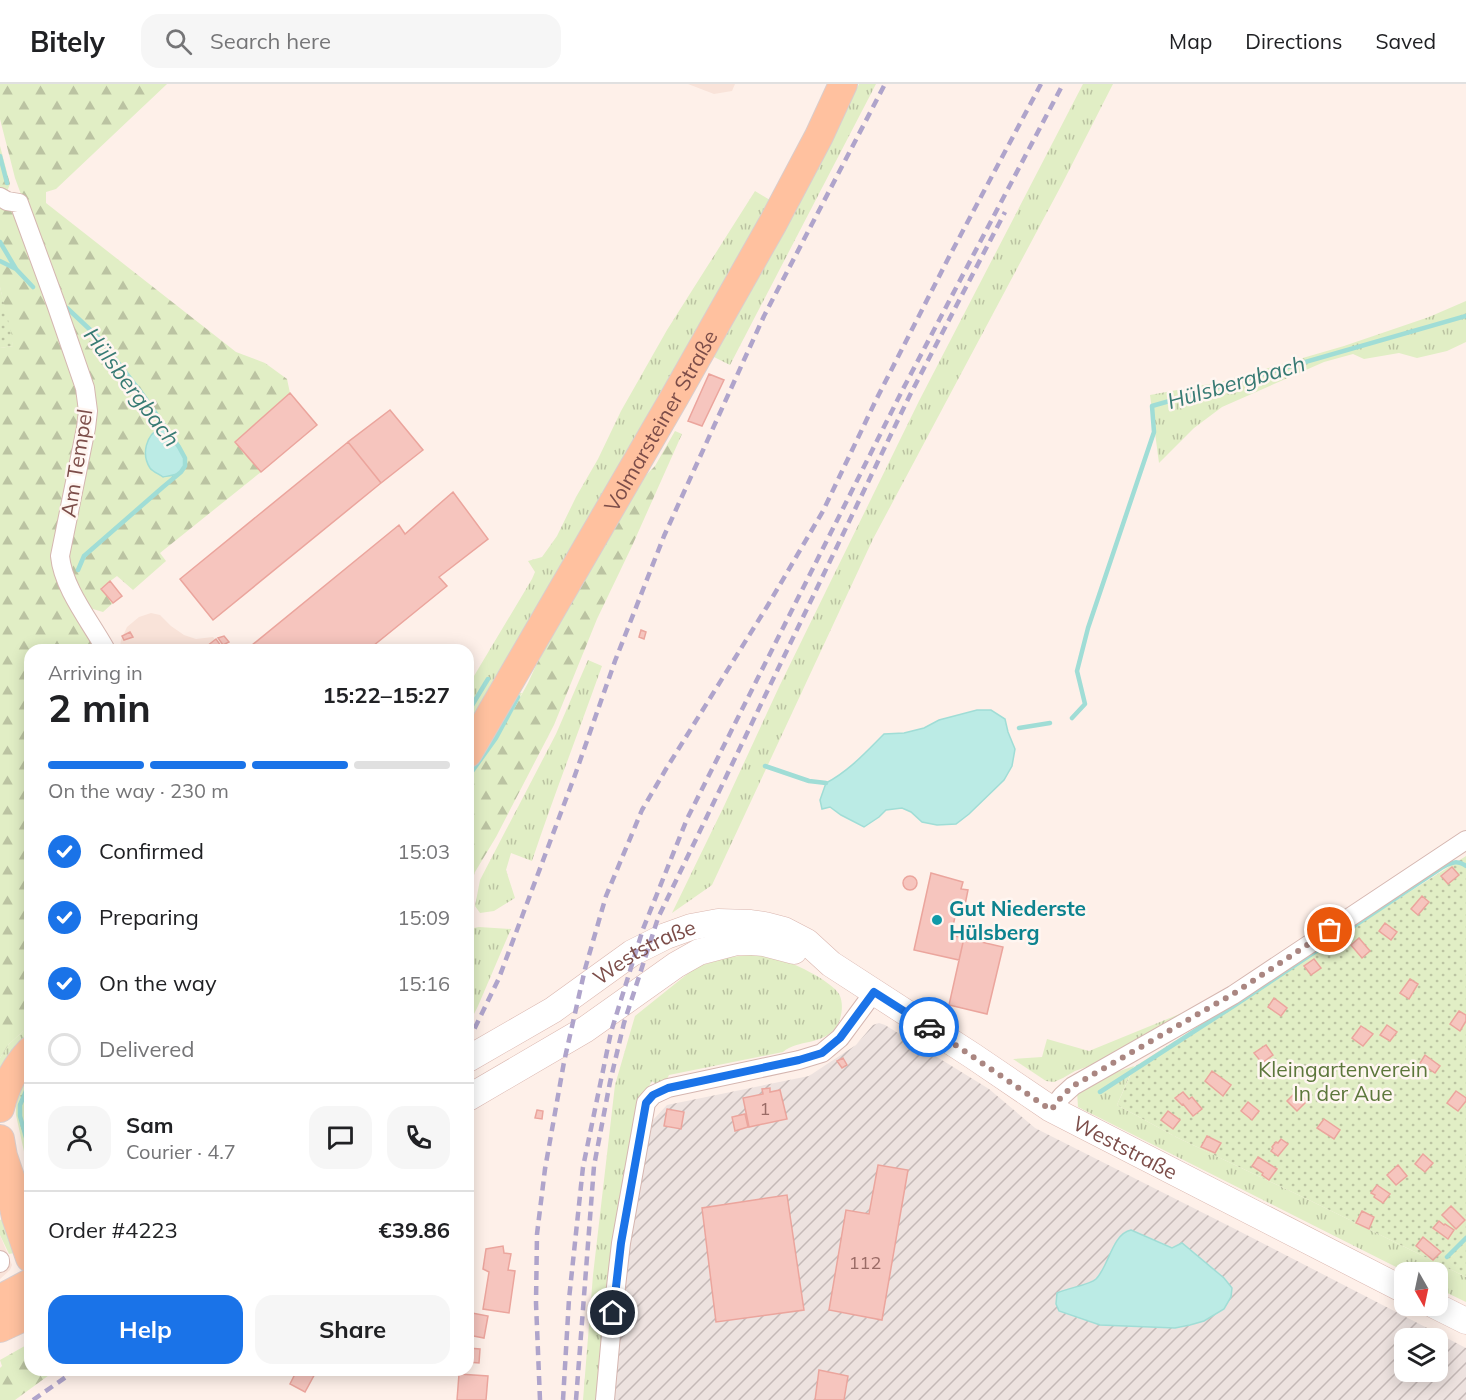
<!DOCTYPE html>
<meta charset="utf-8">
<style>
:root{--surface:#fff;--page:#f6f6f6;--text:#202124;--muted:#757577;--line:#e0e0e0;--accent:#1a73e8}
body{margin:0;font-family:Mulish,sans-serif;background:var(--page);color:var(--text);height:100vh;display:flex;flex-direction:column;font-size:22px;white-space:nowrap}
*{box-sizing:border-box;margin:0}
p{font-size:20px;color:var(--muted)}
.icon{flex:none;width:33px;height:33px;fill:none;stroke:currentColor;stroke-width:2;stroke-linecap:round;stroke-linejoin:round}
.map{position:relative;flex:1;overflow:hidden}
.details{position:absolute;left:24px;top:560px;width:450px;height:732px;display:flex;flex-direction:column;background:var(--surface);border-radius:18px;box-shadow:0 3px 15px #0003}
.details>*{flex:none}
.needle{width:39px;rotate:171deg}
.tools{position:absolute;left:1394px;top:1178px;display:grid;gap:12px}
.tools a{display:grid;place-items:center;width:54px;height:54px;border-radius:12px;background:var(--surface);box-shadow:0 3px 15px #0003;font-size:30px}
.pin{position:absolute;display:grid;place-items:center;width:51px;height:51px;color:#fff;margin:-26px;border:3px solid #fff;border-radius:50%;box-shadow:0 2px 6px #0007}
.courier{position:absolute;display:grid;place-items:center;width:60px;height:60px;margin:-30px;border:4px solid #1a73e8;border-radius:50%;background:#fff;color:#222;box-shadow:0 2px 8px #0007}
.headline em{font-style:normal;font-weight:700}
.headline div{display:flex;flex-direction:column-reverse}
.headline{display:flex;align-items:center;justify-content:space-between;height:102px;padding:0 24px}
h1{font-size:39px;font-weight:700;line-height:45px}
.bar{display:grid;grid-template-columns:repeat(4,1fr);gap:9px 6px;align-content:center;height:72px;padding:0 24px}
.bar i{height:8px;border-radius:4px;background:var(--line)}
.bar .selected{background:var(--accent)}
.bar p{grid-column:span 4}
.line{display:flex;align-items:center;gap:15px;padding:0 24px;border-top:2px solid var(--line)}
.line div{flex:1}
.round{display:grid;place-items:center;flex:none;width:63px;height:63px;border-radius:18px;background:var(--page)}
ol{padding:0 24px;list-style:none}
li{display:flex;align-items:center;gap:18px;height:66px}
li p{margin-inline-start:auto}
li .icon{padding:6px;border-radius:50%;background:var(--accent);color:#fff;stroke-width:4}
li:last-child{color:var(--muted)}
li i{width:33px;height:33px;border:3px solid var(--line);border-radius:50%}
.action{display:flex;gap:12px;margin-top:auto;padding:12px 24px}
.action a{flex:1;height:69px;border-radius:18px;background:var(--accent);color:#fff;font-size:24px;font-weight:700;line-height:69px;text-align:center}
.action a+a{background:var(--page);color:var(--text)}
header{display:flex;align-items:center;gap:36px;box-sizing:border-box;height:84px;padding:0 30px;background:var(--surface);border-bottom:2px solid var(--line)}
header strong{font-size:28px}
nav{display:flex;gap:33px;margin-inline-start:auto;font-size:21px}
.search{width:420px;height:54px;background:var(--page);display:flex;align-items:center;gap:15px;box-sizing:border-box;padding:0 21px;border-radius:18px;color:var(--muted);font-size:22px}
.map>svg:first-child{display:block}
.residential{fill:#f9e3d9}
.industrial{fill:url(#industrial-furrows);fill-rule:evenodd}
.grass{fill:url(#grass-tufts)}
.forest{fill:url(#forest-firs)}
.garden{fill:url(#garden-dots)}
.water{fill:#bbebe5;stroke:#a0ddd6;stroke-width:1.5}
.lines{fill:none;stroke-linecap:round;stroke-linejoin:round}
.stream{stroke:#a0ddd6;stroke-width:4.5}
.building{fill:#f6c5be;stroke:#eba59d;stroke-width:1.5}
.street-casing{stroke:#d5b6b0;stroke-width:20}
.secondary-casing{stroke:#dab6af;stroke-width:27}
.primary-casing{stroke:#dacdcc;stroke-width:30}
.street{stroke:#fff;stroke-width:18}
.secondary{stroke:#fff;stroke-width:26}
.primary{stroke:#ffc19f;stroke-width:28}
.rail{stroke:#afa4cb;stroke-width:4.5;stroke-dasharray:9 6;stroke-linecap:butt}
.done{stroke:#aa8681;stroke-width:6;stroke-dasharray:0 10.8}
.route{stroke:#1a73e8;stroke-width:8}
.culture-dot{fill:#0f9aa8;stroke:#fff6f1;stroke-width:2}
.labels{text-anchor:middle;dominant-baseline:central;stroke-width:5;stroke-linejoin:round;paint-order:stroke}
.number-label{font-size:18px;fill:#9a6b66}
.street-label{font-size:21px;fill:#7c4d49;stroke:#fff6f1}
.culture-label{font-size:21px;font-weight:bold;fill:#0d838f;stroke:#fff6f1;text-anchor:start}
.park-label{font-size:21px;fill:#5c773b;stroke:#fff6f1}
.water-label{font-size:22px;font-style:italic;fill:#387b74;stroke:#fff6f1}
</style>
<header>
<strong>Bitely</strong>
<div class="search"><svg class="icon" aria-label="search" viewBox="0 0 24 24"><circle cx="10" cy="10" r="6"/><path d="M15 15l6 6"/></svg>Search here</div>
<nav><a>Map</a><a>Directions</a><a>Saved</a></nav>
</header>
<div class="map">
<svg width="1466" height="1316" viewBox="0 0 1466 1316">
<defs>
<pattern id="industrial-furrows" width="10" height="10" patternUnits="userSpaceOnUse" patternTransform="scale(1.5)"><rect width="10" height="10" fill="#ede2df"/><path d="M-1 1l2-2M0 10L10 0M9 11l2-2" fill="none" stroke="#c5b9b7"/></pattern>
<pattern id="grass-tufts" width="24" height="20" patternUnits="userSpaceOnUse" patternTransform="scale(1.5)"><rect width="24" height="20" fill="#e1eec5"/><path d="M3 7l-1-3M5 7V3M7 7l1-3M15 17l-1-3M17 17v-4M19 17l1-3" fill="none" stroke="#bbc3a2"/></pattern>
<pattern id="forest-firs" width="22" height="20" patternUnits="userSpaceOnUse" patternTransform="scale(1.5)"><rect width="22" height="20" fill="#e1eec5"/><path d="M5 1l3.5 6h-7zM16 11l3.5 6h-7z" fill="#bbc3a2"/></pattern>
<pattern id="garden-dots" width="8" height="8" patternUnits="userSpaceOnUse" patternTransform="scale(1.5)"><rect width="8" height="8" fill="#e1eec5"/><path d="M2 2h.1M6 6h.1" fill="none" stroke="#bbc3a2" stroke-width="1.8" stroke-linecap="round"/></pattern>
</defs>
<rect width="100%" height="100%" fill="#fef0e9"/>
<path class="residential" d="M688,0H735L732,7L714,10Z
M151,529L160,531L171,542L184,551L196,555L213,553L224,565L122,566L120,563L121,556L127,543L139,533Z
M0,1151L12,1181L10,1186L0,1195Z"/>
<path class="industrial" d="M879,939L885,941L989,1005L1035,1044L1237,1146L1466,1264V1316H610L620,1188L638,1113L653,1036L667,1021L809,992L856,961L873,941ZM1404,1254H1437V1287H1404Z"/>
<path class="grass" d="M859,0H876L730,281L712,272L820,80Z
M1083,0H1113L1061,102L873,455L712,801L672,829L725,720L779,603L919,317Z
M755,107L770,116L468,647V602L532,495L535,488L528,477L542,473L557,452L576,413L598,375L621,327L667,246Z
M1466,217V258L1447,267L1417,274L1399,269L1364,275L1353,270L1324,278L1222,323L1194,344L1159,379L1150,311L1220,298L1344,262L1429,233Z
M588,576L602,582C579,647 554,711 532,777L511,769L506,786L515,814L494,827L480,829L475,822L480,796L556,650Z
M520,609H522L497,655L468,696V689L481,670L516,610Z
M479,843L511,845L478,922L468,942V845Z
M751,871C759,872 767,872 774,874C791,877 830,896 839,910C844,919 842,933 837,942C823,962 798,955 783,968L669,991L667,995L656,1000L652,997L643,1013L600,1316H583L593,1191L615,1001L635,932L696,883L729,873Z
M1209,918L1109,975L1075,987L1063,994L1054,998L1046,997L1013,975L1042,973L1047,955L1089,967Z
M30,941V952L14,967L0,987V974L9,960Z
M1134,982L1117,1021L1176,1053L1307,1115L1466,1193V1218L1437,1204V1188H1406L1078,1023L1077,1007L1111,990Z
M30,989V1095L16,1031C15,1015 21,1003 30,989Z
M6,1134L14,1169L9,1170L0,1151V1136Z"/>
<path class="forest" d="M0,0H167L56,105L46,108V119L236,268L265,279L287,295L290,309L236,358L261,388L160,469L166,477L133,506L117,492L101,504L113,519L103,528L86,523L66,486L91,326L26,124L15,94L0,35Z
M0,62L10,100L6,110L0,109Z
M0,118L11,125L19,135L83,325L58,460L97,565L30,566V941L9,960L0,974V264L13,262L0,203Z
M675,347L682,350L632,462L597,535L554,641L496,753L475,788L468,809V696L497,655L528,599L544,564L644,393L655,382Z
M30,1259V1286H56L15,1316H0V1284L2,1282L0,1276Z"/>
<path class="garden" d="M0,203L12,252L13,262L0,264Z
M1466,772V1193L1307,1115L1176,1053L1117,1021L1134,983Z"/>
<path class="water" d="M160,344C163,346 166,347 169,349C176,354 192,380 182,388C177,391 168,392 163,393C159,390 153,388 150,384C141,370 146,351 160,344Z
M977,626H991L1005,635L1008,648L1015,665L1012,682L1004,696L969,730L956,740L937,741L922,738L911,728L902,724L886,726L879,733L864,743L841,731L830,723L822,725L820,716L826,699C849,687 866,668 884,650L904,649L924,644L939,636Z
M1131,1146L1172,1164L1182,1159L1224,1194L1232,1204L1231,1213L1224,1225L1204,1237L1190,1241L1175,1244L1100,1241L1059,1227L1056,1220L1057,1209C1067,1204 1090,1201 1096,1195C1109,1182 1112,1150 1131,1146Z"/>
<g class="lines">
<path class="stream" d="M0,72L7,99
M0,158L16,185L33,203
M0,177L16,185
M67,224L100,255L143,311L179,363L185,374V382L181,388L163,403L84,472L78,486
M468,628L488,595
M1072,634L1085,620L1077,587L1088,544L1154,348L1152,322L1466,232
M1019,644L1050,639
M765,682L809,697L826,699
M468,693L496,654L518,613
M30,998L20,1021V1032L30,1068
M1100,1008L1232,923L1443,783C1453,778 1457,776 1466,782
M1447,1173L1466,1154"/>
</g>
<path class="building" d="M709,290L724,296L702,342L688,337Z
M290,309L317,341L261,388L235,358Z
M390,326L423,366L381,399L348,358Z
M348,358L381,399L213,536L180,495Z
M453,408L488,455L439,493L447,502L368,566H246L399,441L405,450Z
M110,497L122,512L113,519L101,505Z
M641,546L646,548L644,555L639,553Z
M130,548L133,553L124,556L122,552Z
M224,552L229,558L223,561L218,554Z
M216,555L224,566H202Z
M1452,783L1459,791L1448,800L1441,792Z
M931,789L963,798L961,805L968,806L965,821L958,819L951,851L964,854L959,876L914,866Z
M903 799a7 7 0 1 1 14 0a7 7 0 1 1-14 0Z
M1422,812L1429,818L1418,831L1411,825Z
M1385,839L1397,848L1391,856L1379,847Z
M964,854L1003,863L987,930L949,921Z
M1359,854L1370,867L1362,874L1351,861Z
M1314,875L1321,884L1311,891L1304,882Z
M1410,895L1418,900L1409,915L1400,909Z
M1274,914L1287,924L1281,932L1268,923Z
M1459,927L1466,931V937L1460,947L1450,940Z
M1387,941L1397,948L1390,957L1380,951Z
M1361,942L1373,950L1363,962L1352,954Z
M1266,961L1273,971L1262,979L1254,969Z
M1425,971L1440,982L1435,989L1420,979Z
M843,974L847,981L842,984L837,977Z
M1212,987L1231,1001L1223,1012L1205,997Z
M770,1004V1008L780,1006L787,1035L749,1043L743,1014L763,1010L762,1005Z
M1297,1007L1307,1017L1297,1027L1287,1017Z
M1456,1007L1466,1014V1017L1458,1027L1447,1019Z
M1183,1008L1189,1015L1192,1013L1202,1025L1193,1032L1183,1020L1182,1021L1175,1014Z
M1248,1018L1259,1027L1252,1036L1241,1027Z
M667,1025L684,1028L681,1045L664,1042Z
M537,1026L543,1027L542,1035L535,1034Z
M1168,1027L1180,1036L1173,1045L1161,1036Z
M745,1030L748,1043L735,1047L732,1033Z
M1324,1035L1340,1046L1334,1055L1317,1044Z
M1207,1052L1221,1059L1215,1069L1201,1063Z
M1281,1055L1288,1060L1278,1072L1271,1067L1273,1064L1272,1063L1276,1058L1278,1059Z
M1423,1070L1433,1079L1425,1088L1415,1080Z
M1258,1073L1277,1085L1269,1096L1262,1091L1263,1089L1252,1082Z
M878,1081L908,1086L882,1236L829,1226L846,1126L869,1130Z
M1398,1081L1407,1092L1396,1101L1387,1091Z
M1377,1101L1390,1110L1383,1119L1374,1113L1375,1111L1371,1109Z
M787,1111L804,1226L716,1238L702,1124Z
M1451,1122L1465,1136L1456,1145L1442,1131Z
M1362,1127L1374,1133L1369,1145L1356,1139Z
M1439,1137L1444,1141L1445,1140L1454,1146L1448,1155L1433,1144Z
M1423,1153L1441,1168L1433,1176L1416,1162Z
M503,1162L504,1169L511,1170L508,1186L515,1187L509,1229L483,1225L489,1188L483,1185L486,1165Z
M472,1229L488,1232L484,1254L468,1251Z
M468,1264L480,1265L479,1279L468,1278Z
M297,1286H317L305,1308L290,1300Z
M819,1286L848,1292L844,1316H815Z
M459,1290L488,1292L486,1316H457Z"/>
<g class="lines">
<defs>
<path id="street" d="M0,113L7,117L19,119L56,220L85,304L88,327L86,344L60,472C63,504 90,537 106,566
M1051,1025L1062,1012L1073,1002L1233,911L1466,756
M0,1176V1179
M605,1316L613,1229L621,1159L646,1019L653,1011L668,1004L799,976L822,969L840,954L874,908"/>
<g id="secondary">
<path id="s1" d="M468,975L553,926L632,869L666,852L691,843L718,838L751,839L765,841L784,846L807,858L831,880L973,972L1051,1025L1404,1206"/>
<path d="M468,1014L586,945L676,881L699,868L737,858H752L764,859L794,867"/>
<path d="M1434,1221L1466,1237"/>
</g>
<g id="primary">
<path id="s2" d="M468,669L674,314L773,139L819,52L843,0"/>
<path d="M0,1024C5,1003 15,983 30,967"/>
<path d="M0,1055L3,1072L12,1099L13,1119L16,1133L30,1174"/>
<path d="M0,1215L30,1199"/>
<path d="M0,1244L30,1230"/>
</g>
</defs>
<use href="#street" class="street-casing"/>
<use href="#secondary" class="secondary-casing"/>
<use href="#primary" class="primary-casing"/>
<use href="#street" class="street"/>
<use href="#secondary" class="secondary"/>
<use href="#primary" class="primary"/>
<path class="rail" d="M468,958L499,894L575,691L615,577L664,452L764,232L885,0
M33,1316L76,1286
M540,1316L536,1219L537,1150L545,1085L564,978L585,885L606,812L642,726L666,685L768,521L823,427L877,314L950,171L1041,0
M563,1316L569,1215L583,1083L611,948L643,845L687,735L903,305L1063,0
M576,1316L594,1082L610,998L624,939L658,834L910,311L1005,128"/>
</g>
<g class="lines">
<path class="done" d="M929,943L1051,1026L1062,1012L1073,1002L1233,910L1330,846"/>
<path class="route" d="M613,1229L621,1159L646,1019L653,1011L668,1004L799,976L822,969L840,954L874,908L929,943"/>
</g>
<circle class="culture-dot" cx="937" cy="836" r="6"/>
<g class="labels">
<g class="number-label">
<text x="765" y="1024">1</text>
<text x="865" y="1178">112</text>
</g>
<g class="street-label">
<text stroke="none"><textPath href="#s2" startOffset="384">Volmarsteiner Straße</textPath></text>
<text transform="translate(76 379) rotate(-81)">Am Tempel</text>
<text stroke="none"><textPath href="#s1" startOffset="207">Weststraße</textPath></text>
<text stroke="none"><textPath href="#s1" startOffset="760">Weststraße</textPath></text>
</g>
<g class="culture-label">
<text x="949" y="824">Gut Niederste<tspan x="949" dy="24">Hülsberg</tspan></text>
</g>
<g class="park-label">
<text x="1343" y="985">Kleingartenverein<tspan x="1343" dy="24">In der Aue</tspan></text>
</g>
<g class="water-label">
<text transform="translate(1236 298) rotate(-16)">Hülsbergbach</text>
<text transform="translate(132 303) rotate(53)">Hülsbergbach</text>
</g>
</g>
</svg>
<div class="tools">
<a><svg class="needle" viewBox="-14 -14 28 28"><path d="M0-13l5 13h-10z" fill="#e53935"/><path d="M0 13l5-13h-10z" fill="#757577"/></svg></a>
<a><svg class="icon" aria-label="layers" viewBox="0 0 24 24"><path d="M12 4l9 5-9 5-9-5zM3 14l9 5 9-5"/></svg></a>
</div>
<div class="pin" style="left:1330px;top:846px;background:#ea580c"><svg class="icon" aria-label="bag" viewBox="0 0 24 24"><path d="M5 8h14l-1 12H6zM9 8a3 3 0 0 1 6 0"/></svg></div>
<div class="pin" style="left:613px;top:1229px;background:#1f2937"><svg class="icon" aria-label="home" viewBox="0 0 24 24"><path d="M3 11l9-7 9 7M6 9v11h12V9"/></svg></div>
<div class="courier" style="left:929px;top:943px"><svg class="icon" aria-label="car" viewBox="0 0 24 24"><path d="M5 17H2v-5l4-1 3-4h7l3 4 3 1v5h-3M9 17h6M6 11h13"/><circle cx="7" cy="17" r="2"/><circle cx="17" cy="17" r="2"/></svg></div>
<section class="details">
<div class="headline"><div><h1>2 min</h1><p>Arriving in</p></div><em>15:22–15:27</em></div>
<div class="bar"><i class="selected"></i><i class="selected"></i><i class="selected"></i><i></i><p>On the way · 230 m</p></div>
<ol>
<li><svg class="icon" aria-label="check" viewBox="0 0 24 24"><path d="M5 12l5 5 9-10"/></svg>Confirmed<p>15:03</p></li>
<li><svg class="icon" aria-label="check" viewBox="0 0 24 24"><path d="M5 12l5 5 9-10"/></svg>Preparing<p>15:09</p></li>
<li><svg class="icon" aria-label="check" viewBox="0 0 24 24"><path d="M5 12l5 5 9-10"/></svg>On the way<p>15:16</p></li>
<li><i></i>Delivered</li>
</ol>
<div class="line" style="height:108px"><a class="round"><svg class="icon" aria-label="person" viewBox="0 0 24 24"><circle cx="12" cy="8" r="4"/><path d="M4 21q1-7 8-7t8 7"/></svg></a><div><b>Sam</b><p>Courier · 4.7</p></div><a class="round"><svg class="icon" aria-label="chat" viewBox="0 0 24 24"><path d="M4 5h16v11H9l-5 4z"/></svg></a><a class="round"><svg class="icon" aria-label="phone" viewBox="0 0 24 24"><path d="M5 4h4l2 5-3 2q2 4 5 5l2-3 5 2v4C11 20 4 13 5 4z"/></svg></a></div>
<div class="line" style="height:78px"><div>Order #4223</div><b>€39.86</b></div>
<div class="action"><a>Help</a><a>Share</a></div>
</section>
</div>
